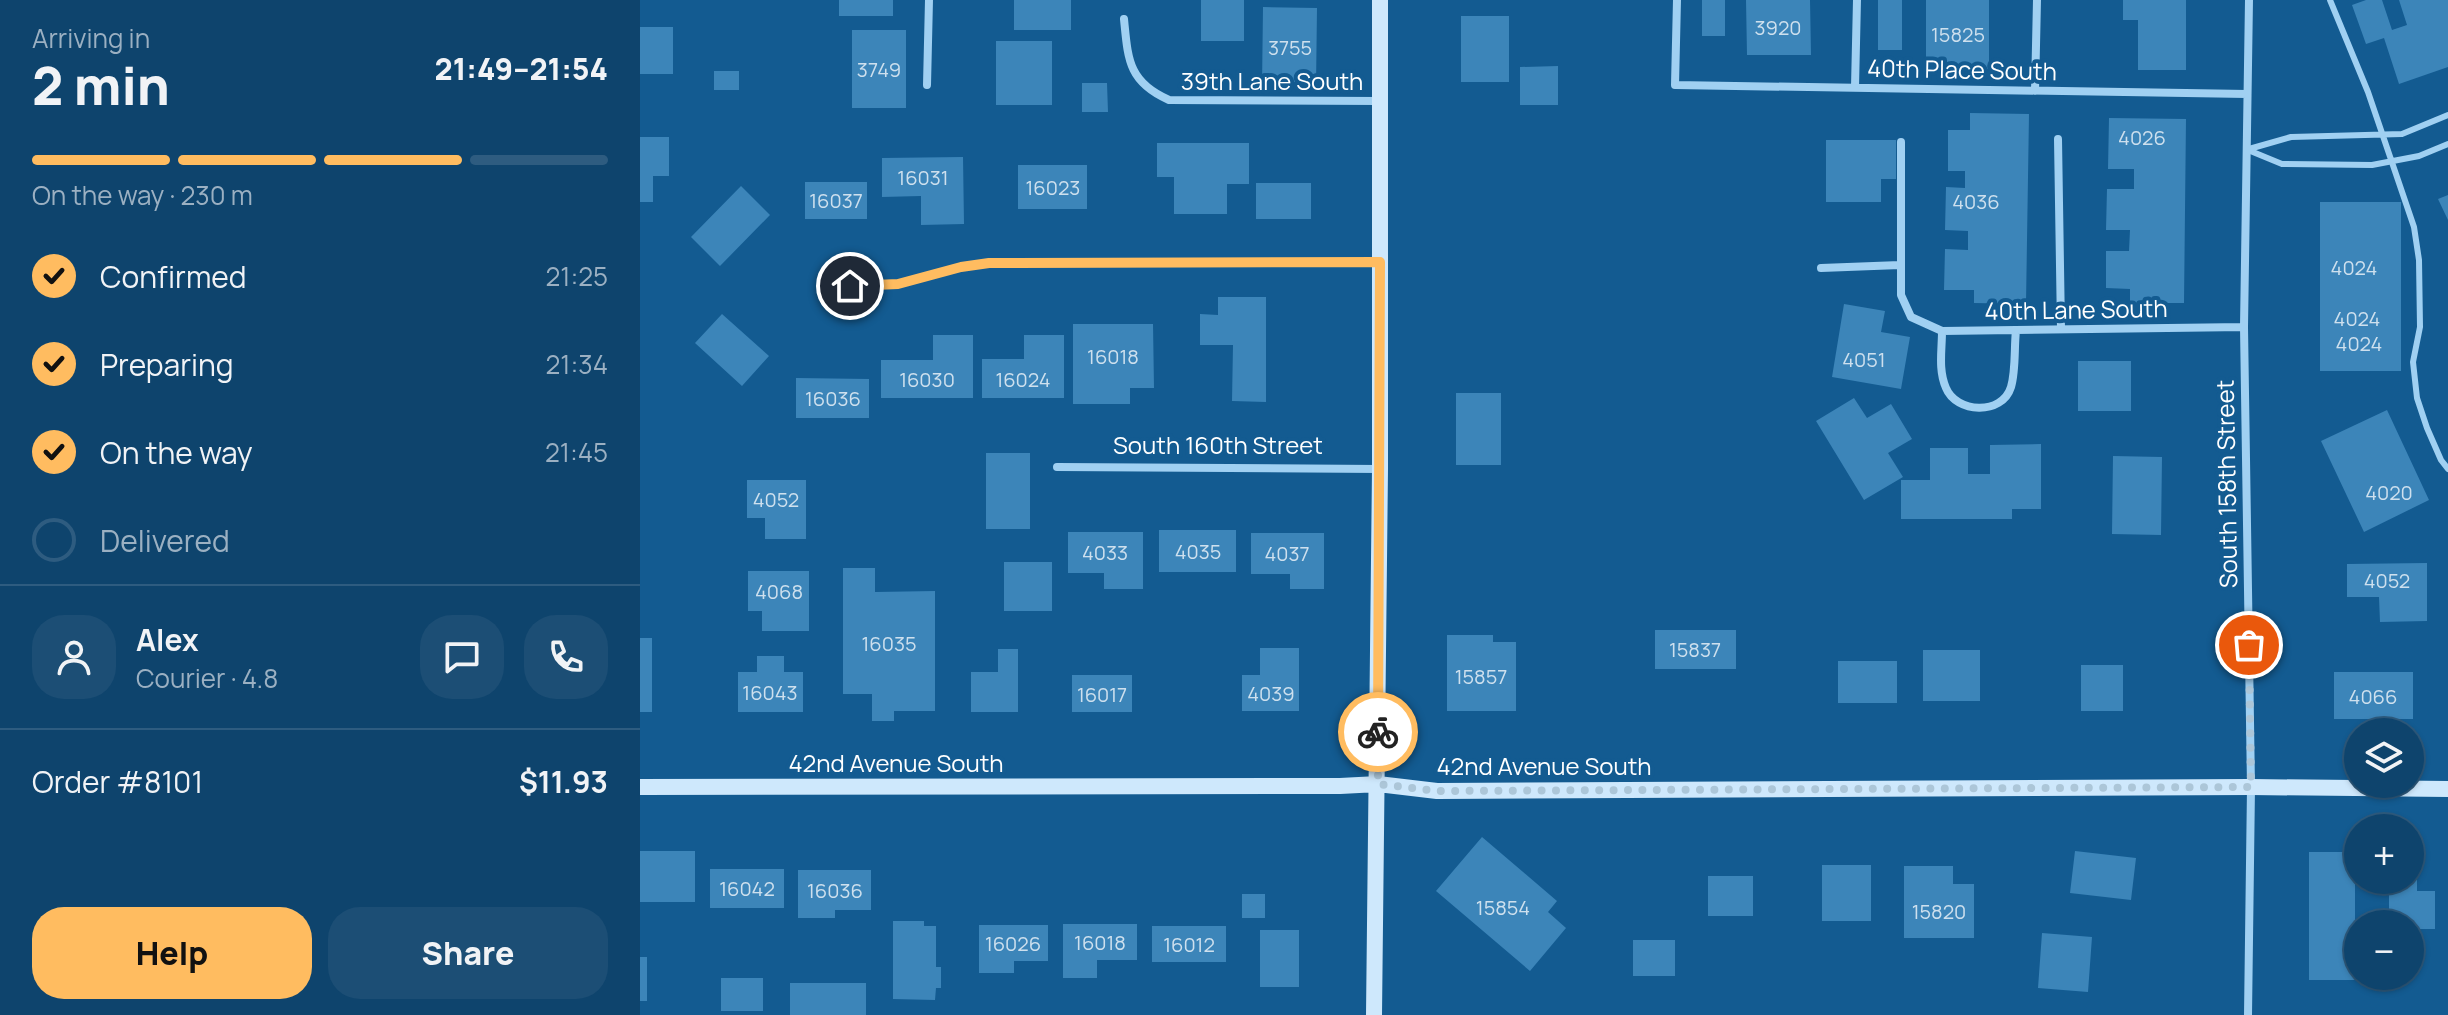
<!DOCTYPE html>
<meta charset="utf-8">
<style>
:root{--surface:#0e446d;--page:#1c4e75;--text:#f1f3f6;--muted:#9bb0c2;--line:#2e5c80;--accent:#ffbc60}
body{margin:0;font-family:Manrope,sans-serif;background:var(--page);color:var(--text);height:100vh;display:flex;flex-direction:column;font-size:30px;white-space:nowrap}
*{box-sizing:border-box;margin:0}
p{font-size:26px;color:var(--muted)}
.icon{flex:none;width:44px;height:44px;fill:none;stroke:currentColor;stroke-width:2;stroke-linecap:round;stroke-linejoin:round}
.map{position:relative;flex:1;overflow:hidden}
.panel{display:flex;flex-direction:column;background:var(--surface);width:640px}
.panel>*{flex:none}
.tools{position:absolute;left:1704px;top:718px;display:grid;gap:16px}
.tools a{display:grid;place-items:center;width:80px;height:80px;border-radius:50%;background:var(--surface);box-shadow:0 2px 6px #0004,0 0 0 2px var(--line);font-size:40px}
.pin{position:absolute;display:grid;place-items:center;width:68px;height:68px;color:#fff;margin:-34px;border:4px solid #fff;border-radius:50%;box-shadow:0 2px 8px #0007}
.courier{position:absolute;display:grid;place-items:center;width:80px;height:80px;margin:-40px;border:6px solid #ffbc60;border-radius:50%;background:#fff;color:#222;box-shadow:0 2px 10px #0007}
.summary em{font-style:normal;font-weight:800}
.summary div{display:flex;flex-direction:column-reverse}
.summary{display:flex;align-items:center;justify-content:space-between;height:136px;padding:0 32px}
h1{font-size:52px;font-weight:800;line-height:60px}
.bar{display:grid;grid-template-columns:repeat(4,1fr);gap:12px 8px;align-content:center;height:96px;padding:0 32px}
.bar i{height:10px;border-radius:6px;background:var(--line)}
.bar .active{background:var(--accent)}
.bar p{grid-column:span 4}
.line{display:flex;align-items:center;gap:20px;padding:0 32px;border-top:2px solid var(--line)}
.line div{flex:1}
.round{display:grid;place-items:center;flex:none;width:84px;height:84px;border-radius:32px;background:var(--page)}
ol{padding:0 32px;list-style:none}
li{display:flex;align-items:center;gap:24px;height:88px}
li p{margin-inline-start:auto}
li .icon{padding:8px;border-radius:50%;background:var(--accent);color:#111;stroke-width:4}
li:last-child{color:var(--muted)}
li i{width:44px;height:44px;border:4px solid var(--line);border-radius:50%}
.button{display:flex;gap:16px;margin-top:auto;padding:16px 32px}
.button a{flex:1;height:92px;border-radius:32px;background:var(--accent);color:#111;font-size:32px;font-weight:800;line-height:92px;text-align:center}
.button a+a{background:var(--page);color:var(--text)}
main{display:flex;flex:1;min-height:0}
.map>svg:first-child{display:block}
.building{fill:#3c85b9}
.lines{fill:none;stroke-linecap:round;stroke-linejoin:round}
.lane{stroke:#a0d0f2;stroke-width:6}
.street{stroke:#a0d0f2;stroke-width:8}
.secondary{stroke:#cee8fc;stroke-width:16}
.done{stroke:#acc6d8;stroke-width:8;stroke-dasharray:0 14.4}
.route{stroke:#ffbc60;stroke-width:10}
.labels{text-anchor:middle;dominant-baseline:central;stroke-width:8;stroke-linejoin:round;paint-order:stroke}
.number-label{font-size:20px;fill:#cee0ee}
.street-label{font-size:24px;fill:#fff;stroke:#135b91}
</style>
<main>
<section class="panel">
<div class="summary"><div><h1>2 min</h1><p>Arriving in</p></div><em>21:49–21:54</em></div>
<div class="bar"><i class="active"></i><i class="active"></i><i class="active"></i><i></i><p>On the way · 230 m</p></div>
<ol>
<li><svg class="icon" aria-label="check" viewBox="0 0 24 24"><path d="M5 12l5 5 9-10"/></svg>Confirmed<p>21:25</p></li>
<li><svg class="icon" aria-label="check" viewBox="0 0 24 24"><path d="M5 12l5 5 9-10"/></svg>Preparing<p>21:34</p></li>
<li><svg class="icon" aria-label="check" viewBox="0 0 24 24"><path d="M5 12l5 5 9-10"/></svg>On the way<p>21:45</p></li>
<li><i></i>Delivered</li>
</ol>
<div class="line" style="height:144px"><a class="round"><svg class="icon" aria-label="person" viewBox="0 0 24 24"><circle cx="12" cy="8" r="4"/><path d="M4 21q1-7 8-7t8 7"/></svg></a><div><b>Alex</b><p>Courier · 4.8</p></div><a class="round"><svg class="icon" aria-label="chat" viewBox="0 0 24 24"><path d="M4 5h16v11H9l-5 4z"/></svg></a><a class="round"><svg class="icon" aria-label="phone" viewBox="0 0 24 24"><path d="M5 4h4l2 5-3 2q2 4 5 5l2-3 5 2v4C11 20 4 13 5 4z"/></svg></a></div>
<div class="line" style="height:104px"><div>Order #8101</div><b>$11.93</b></div>
<div class="button"><a>Help</a><a>Share</a></div>
</section>
<div class="map">
<svg width="1808" height="1015" viewBox="0 0 1808 1015">
<rect width="100%" height="100%" fill="#135b91"/>
<path class="building" d="M199,0H253V16H199Z
M374,0H431V30H374Z
M561,0H604V41H561Z
M1062,0H1085V36H1062Z
M1106,0H1170L1171,55H1107Z
M1238,0H1262V50H1238Z
M1286,0H1349V69H1286Z
M1483,0H1546V70H1498V20H1483Z
M1726,0H1742L1752,30L1767,25L1759,0H1808V67L1759,84L1744,38L1726,44L1712,5Z
M623,7L677,8L676,87L622,86Z
M821,16H869V82H821Z
M0,27H33V74H0Z
M212,30H266V108H212Z
M356,41H412V105H356Z
M918,66V105H880V67Z
M74,71H99V90H74Z
M442,83H467L468,112H442Z
M1330,113L1389,114L1386,304L1334,303V290H1304L1305,249L1328,250V231L1305,230L1306,187L1325,188V171H1308V130H1330Z
M1469,118L1546,119L1544,303H1490V289L1466,288V251H1489L1490,230H1466L1467,189H1494V169H1468Z
M0,137H29V176H13V202H0Z
M1186,140H1256V179H1241V202H1186Z
M517,143H609V184H587V214H534V177H517Z
M323,157L324,224L281,225V196L242,197V158Z
M378,165H447V209H378Z
M165,182H227V219H165Z
M616,183H671V219H616Z
M101,186L130,215L80,266L51,237Z
M1808,195V220L1798,199Z
M1680,202H1761V371H1680Z
M578,297H626V402L592,401L593,345H560V314L578,315Z
M1204,304L1245,311L1241,332L1270,337L1261,389L1192,377Z
M82,314L129,356L102,386L55,343Z
M433,324H513L514,388H490V404H433Z
M293,335H333V398H241V360H293Z
M384,335H424V398H342V359H384Z
M1438,361H1491V411H1438Z
M156,378L229,379V418H156Z
M816,393H861V465H816Z
M1214,398L1227,418L1251,404L1272,439L1248,453L1263,477L1224,500L1176,421Z
M1747,410L1789,500L1724,532L1681,441Z
M1401,444V509H1372V519H1261V480H1290V448H1328V474H1350V445Z
M346,453H390V529H346Z
M1473,456L1522,457L1521,535L1472,534Z
M107,480H166V539H125V518H107Z
M519,530H596V572H519Z
M428,532H503V589H464V573H428Z
M611,533H684V589H650V574H611Z
M364,562H412V611H364Z
M1787,563V621L1740,622L1739,597H1707V564Z
M203,568H235V592L295,591V711H254V721H232V694H203Z
M108,571H169V631H122V611H108Z
M1015,630H1096V669H1015Z
M807,635H853V642H876V711H807Z
M0,638H12V712H0Z
M620,648H659V711H602V675H620Z
M358,649H378V712H331V672H358Z
M1283,650H1340V701H1283Z
M117,656H144V672H163V712H98V672H117Z
M1198,661H1257V703H1198Z
M1441,665H1483V711H1441Z
M1694,672H1773V719H1694Z
M432,675H492V712H432Z
M842,837L917,901L908,912L926,928L890,971L796,891Z
M1770,850H1777V891H1795V929H1770V924H1749V880H1770Z
M0,851H55V902H0Z
M1435,851L1496,858L1491,900L1430,893Z
M1669,852H1715V980H1669Z
M1182,865H1231V921H1182Z
M1264,866H1313V884H1334V938H1264Z
M70,869H144V908H70Z
M158,870H231V910H195V918H158Z
M1068,876H1113V916H1068Z
M602,894H625V918H602Z
M253,921H284V926H296V967H301V988H296L295,1000L253,999Z
M423,924H497V960H457V978H423Z
M339,925H408V961H374V973H339Z
M512,926H586V962H512Z
M620,930H659V987H620Z
M1402,933L1452,937L1448,992L1398,988Z
M993,940H1035V976H993Z
M0,957H7V1001H0Z
M81,978H123V1011H81Z
M150,983H226V1015H150Z"/>
<g class="lines">
<path class="lane" d="M1690,0L1728,92L1774,227L1779,260L1780,327L1773,362L1777,398L1787,428L1801,460L1808,469
M1609,149L1651,137L1762,134L1808,115
M1608,150L1642,164L1732,165L1779,156L1808,144"/>
<path class="street" d="M1037,0L1035,85L1607,94
M484,19C488,59 488,82 529,100L739,101
M287,85L289,0
M1215,87L1217,0
M1395,91L1397,0
M1418,139L1421,329
M1261,142V295L1271,317L1302,331L1604,327
M1181,268L1260,265
M188,286L258,284L321,267L349,263L740,262
M1302,331C1302,350 1298,370 1306,388C1316,413 1362,416 1371,387C1376,370 1374,348 1376,330
M417,467L740,469
M1608,1015L1611,787L1604,327L1609,0"/>
<path class="secondary" d="M0,787L700,786L738,784L797,791L1611,787L1808,789
M734,1015L740,469V0"/>
</g>
<g class="lines">
<path class="done" d="M738,732V784L797,791L1611,787L1609,645"/>
<path class="route" d="M210,286L258,284L321,267L349,263L740,262L738,732"/>
</g>
<g class="labels">
<g class="number-label">
<text x="1138" y="27">3920</text>
<text x="1318" y="34">15825</text>
<text x="650" y="47">3755</text>
<text x="239" y="69">3749</text>
<text x="1502" y="137">4026</text>
<text x="283" y="177">16031</text>
<text x="413" y="187">16023</text>
<text x="196" y="200">16037</text>
<text x="1336" y="201">4036</text>
<text x="1714" y="267">4024</text>
<text x="1717" y="318">4024</text>
<text x="1719" y="343">4024</text>
<text x="473" y="356">16018</text>
<text x="1224" y="359">4051</text>
<text x="287" y="379">16030</text>
<text x="383" y="379">16024</text>
<text x="193" y="398">16036</text>
<text x="1749" y="492">4020</text>
<text x="136" y="499">4052</text>
<text x="558" y="551">4035</text>
<text x="465" y="552">4033</text>
<text x="647" y="553">4037</text>
<text x="1747" y="580">4052</text>
<text x="139" y="591">4068</text>
<text x="249" y="643">16035</text>
<text x="1055" y="649">15837</text>
<text x="841" y="676">15857</text>
<text x="130" y="692">16043</text>
<text x="631" y="693">4039</text>
<text x="462" y="694">16017</text>
<text x="1733" y="696">4066</text>
<text x="107" y="888">16042</text>
<text x="195" y="890">16036</text>
<text x="863" y="907">15854</text>
<text x="1299" y="911">15820</text>
<text x="460" y="942">16018</text>
<text x="373" y="943">16026</text>
<text x="549" y="944">16012</text>
</g>
<g class="street-label">
<text transform="translate(1322 69) rotate(1)">40th Place South</text>
<text x="632" y="80">39th Lane South</text>
<text transform="translate(1436 309) rotate(-1)">40th Lane South</text>
<text x="578" y="444">South 160th Street</text>
<text transform="translate(1586 484) rotate(-91)">South 158th Street</text>
<text x="256" y="762">42nd Avenue South</text>
<text x="904" y="765">42nd Avenue South</text>
</g>
</g>
</svg>
<div class="tools">
<a><svg class="icon" aria-label="layers" viewBox="0 0 24 24"><path d="M12 4l9 5-9 5-9-5zM3 14l9 5 9-5"/></svg></a>
<a>+</a>
<a>−</a>
</div>
<div class="pin" style="left:1609px;top:645px;background:#ea580c"><svg class="icon" aria-label="bag" viewBox="0 0 24 24"><path d="M5 8h14l-1 12H6zM9 8a3 3 0 0 1 6 0"/></svg></div>
<div class="pin" style="left:210px;top:286px;background:#1f2937"><svg class="icon" aria-label="home" viewBox="0 0 24 24"><path d="M3 11l9-7 9 7M6 9v11h12V9"/></svg></div>
<div class="courier" style="left:738px;top:732px"><svg class="icon" aria-label="bike" viewBox="0 0 24 24"><circle cx="6" cy="16" r="4"/><circle cx="18" cy="16" r="4"/><path d="M6 16l4-8h5l3 8M10 8l3 8H6M13 5h3"/></svg></div>
</div>
</main>
